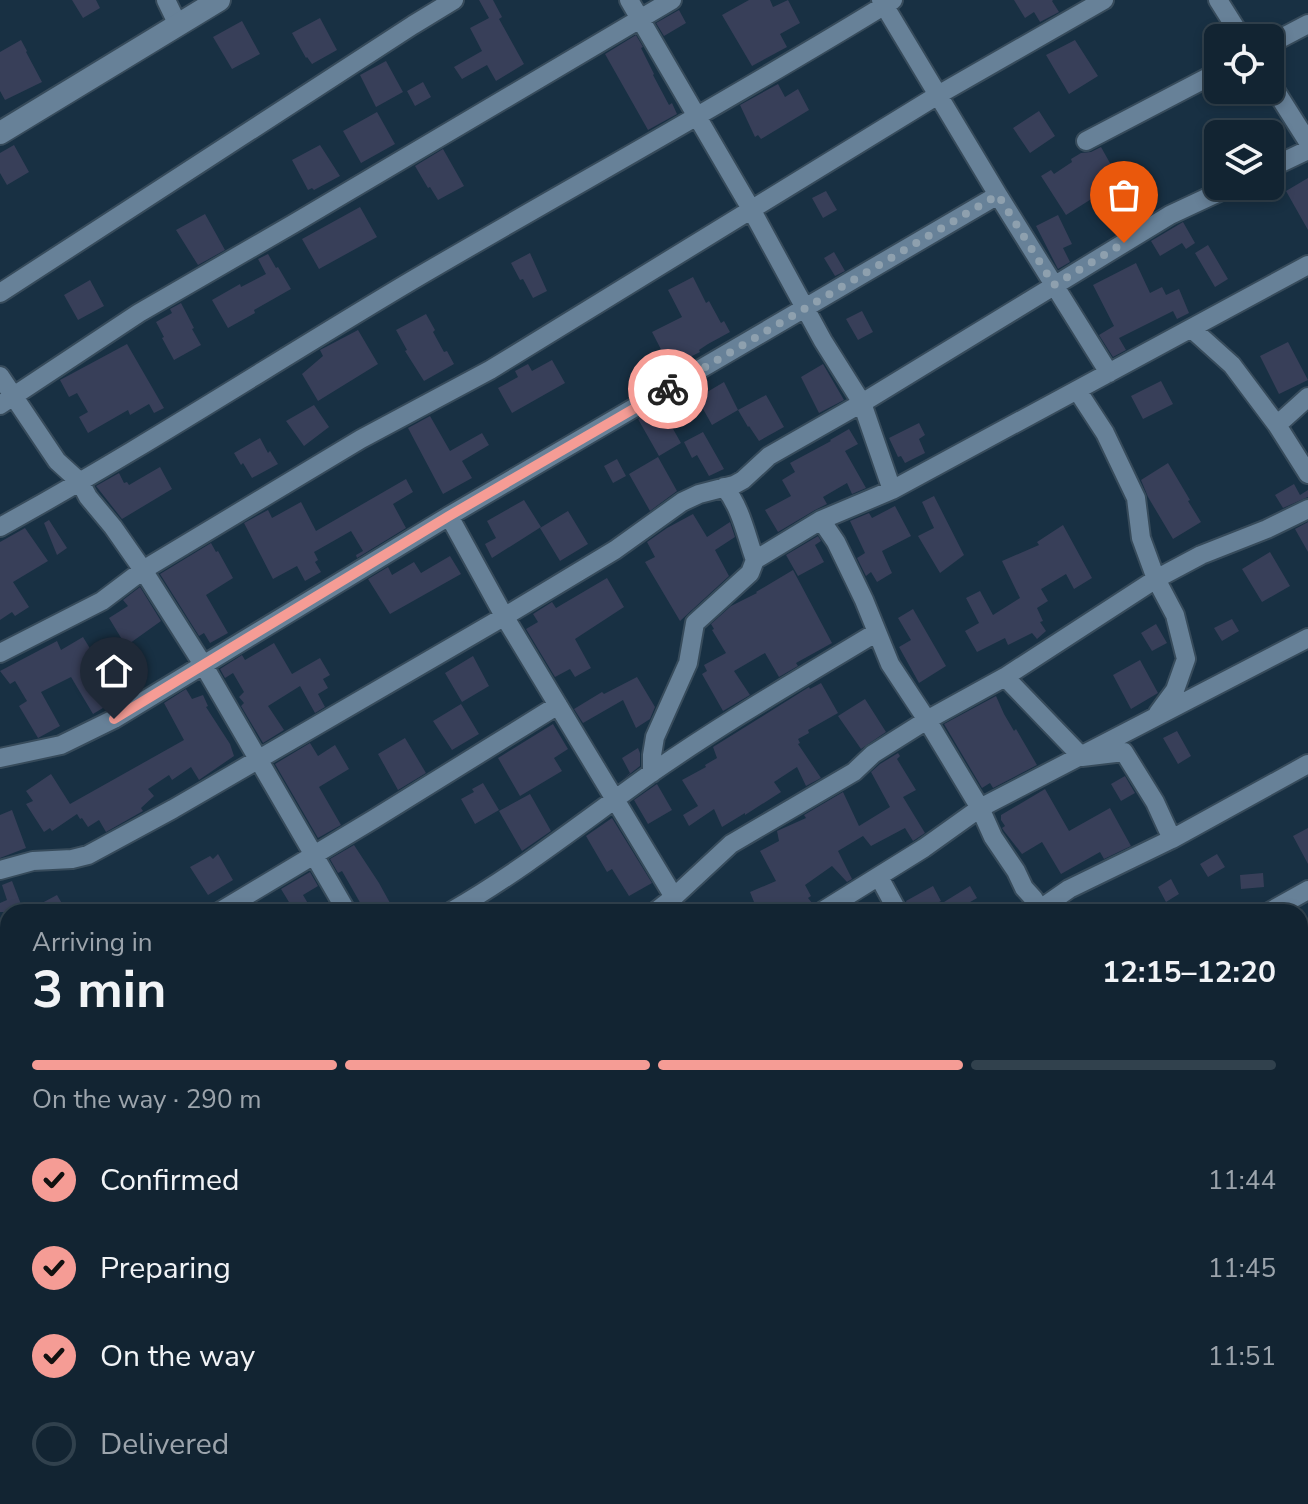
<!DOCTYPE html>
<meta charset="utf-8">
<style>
:root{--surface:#122432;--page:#1f303e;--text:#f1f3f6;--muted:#9ca4ac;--line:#31414d;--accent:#f59c95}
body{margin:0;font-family:"Nunito Sans",sans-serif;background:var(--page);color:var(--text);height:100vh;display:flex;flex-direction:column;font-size:30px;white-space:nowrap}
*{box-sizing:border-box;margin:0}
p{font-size:26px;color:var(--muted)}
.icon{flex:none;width:44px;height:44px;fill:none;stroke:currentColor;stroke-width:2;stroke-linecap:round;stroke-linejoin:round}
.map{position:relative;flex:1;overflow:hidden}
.side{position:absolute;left:0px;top:904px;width:1308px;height:600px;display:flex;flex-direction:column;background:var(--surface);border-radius:24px 24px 0 0;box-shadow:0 4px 12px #0003,0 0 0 2px var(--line)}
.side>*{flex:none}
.tools{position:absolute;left:1204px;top:24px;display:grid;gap:16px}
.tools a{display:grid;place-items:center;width:80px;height:80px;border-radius:12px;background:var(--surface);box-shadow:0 4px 12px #0003,0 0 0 2px var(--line);font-size:40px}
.pin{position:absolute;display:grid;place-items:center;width:68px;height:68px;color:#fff;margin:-82px -34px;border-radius:50% 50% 50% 0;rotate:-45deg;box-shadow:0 0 8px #0007}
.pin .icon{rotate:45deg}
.courier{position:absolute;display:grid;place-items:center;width:80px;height:80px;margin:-40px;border:6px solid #f59c95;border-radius:50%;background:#fff;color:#222;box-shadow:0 2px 10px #0007}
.overview em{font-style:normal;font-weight:700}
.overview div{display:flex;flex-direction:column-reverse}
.overview{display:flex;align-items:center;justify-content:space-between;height:136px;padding:0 32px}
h1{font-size:52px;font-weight:700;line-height:60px}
.bar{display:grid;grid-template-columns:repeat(4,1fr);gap:12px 8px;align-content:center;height:96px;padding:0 32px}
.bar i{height:10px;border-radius:6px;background:var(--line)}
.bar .current{background:var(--accent)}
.bar p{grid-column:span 4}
ol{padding:0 32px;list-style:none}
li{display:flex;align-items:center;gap:24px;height:88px}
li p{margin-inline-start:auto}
li .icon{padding:8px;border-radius:50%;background:var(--accent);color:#111;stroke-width:4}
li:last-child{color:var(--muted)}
li i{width:44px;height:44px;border:4px solid var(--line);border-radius:50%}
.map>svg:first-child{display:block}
.building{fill:#383f59}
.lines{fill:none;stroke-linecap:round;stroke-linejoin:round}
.minor-casing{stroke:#374b5b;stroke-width:22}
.tertiary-casing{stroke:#374b5b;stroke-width:26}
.minor{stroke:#678198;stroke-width:18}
.tertiary{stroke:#678198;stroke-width:22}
.done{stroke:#8ea0ae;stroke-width:8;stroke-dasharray:0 14.4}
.route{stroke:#f59c95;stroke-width:10}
</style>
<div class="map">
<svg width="1308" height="1504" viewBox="0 0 1308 1504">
<rect width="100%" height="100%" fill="#183043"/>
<path class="building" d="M72,0H96L100,8L83,18Z
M479,0H493L502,17L499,19L524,64L496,81L487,65L462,79L454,67L482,51L470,28L489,18Z
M749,0H770L773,7L788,0L800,23L780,34L787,47L752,66L722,15Z
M1014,0H1053L1052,1L1059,12L1040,22L1034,12L1025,18Z
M679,10L686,23L664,36L656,23Z
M320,18L337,50L312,64L307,57L306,58L292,33Z
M242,21L260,54L232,69L213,37Z
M636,35L643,47L641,48L654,74L653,75L669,105L672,103L677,114L648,130L605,54Z
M21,40L27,51L26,52L42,82L5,100L0,91V52Z
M1075,40L1098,76L1069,94L1046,55Z
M386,61L403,92L376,107L360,75Z
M423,82L431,97L415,106L407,91Z
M778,84L785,97L798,89L809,110L761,139L758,135L755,137L740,105Z
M1039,111L1055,136L1030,153L1013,128Z
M377,112L395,144L361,163L343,131Z
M14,145L29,172L7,185L0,173V153Z
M320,145L340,176L314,190L312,188L308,190L292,160Z
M1101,147L1120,181L1066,215L1041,176L1051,170L1054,174L1072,162L1071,159L1081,153L1091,152Z
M443,149L464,186L438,200L430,187L428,188L415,166Z
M1308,178V230L1286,191Z
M826,191L837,210L823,218L812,198Z
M360,207L377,237L319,269L302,239Z
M205,214L225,250L198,265L176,230Z
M1058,215L1072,244L1063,248L1070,262L1058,269L1036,226Z
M1183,222L1195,243L1186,249L1182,243L1160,256L1151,241Z
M1208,245L1228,279L1215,287L1195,253Z
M834,252L845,271L835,276L824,258Z
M530,253L547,291L533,298L523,279L520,280L511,263Z
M268,254L276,268L278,267L291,289L254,310L255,313L228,328L212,300L240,284L241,287L266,274L258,259Z
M1136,263L1150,293L1162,287L1166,295L1179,289L1189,313L1177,319L1173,311L1119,338L1126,350L1113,357L1099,335L1114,326L1093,285Z
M693,277L706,303L709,301L721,323L724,321L730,332L708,344L699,350L700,352L672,366L669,360L667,361L652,332L682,317L668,290Z
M90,280L104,306L78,320L64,295Z
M181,303L194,328L192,329L201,345L174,360L162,338L164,337L156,322L172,313L170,309Z
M862,311L873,332L858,340L846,319Z
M426,314L435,330L433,332L444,352L447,351L454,364L424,381L405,351L407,350L396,330Z
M358,330L378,364L318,401L302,374L323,356L320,350Z
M1288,342L1308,380L1279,394L1260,356Z
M127,344L164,408L154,413L149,404L130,415L128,410L88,433L79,417L88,412L77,393L69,397L60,380Z
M552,360L565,383L512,413L498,388L518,377L515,371L528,364L532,371Z
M823,364L844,400L819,413L801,377Z
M1161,381L1173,404L1143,419L1131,396Z
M724,382L738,410L712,425L697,398Z
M766,395L784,427L759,441L749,426L748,427L738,410Z
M314,405L329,427L304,446L286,421Z
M660,406L681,443L659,456L638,419Z
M430,416L450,451L482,433L489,445L462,461L472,478L443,494L408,428Z
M919,423L925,435L919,439L925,453L905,463L901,456L898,457L889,438Z
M849,429L858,444L845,451L866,488L852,494L847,483L823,497L827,504L815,510L778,532L765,510L791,496L782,480L795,472L790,463L831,441L830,440Z
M703,432L724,469L709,476L697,455L692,458L684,442Z
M260,438L268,453L270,451L278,464L252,478L243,463L241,465L234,453Z
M658,457L677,491L650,511L629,474Z
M617,459L626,476L613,483L604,466Z
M1168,463L1190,500L1188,501L1201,522L1173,539L1148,497L1141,480Z
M160,467L172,489L122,519L96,486L119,473L124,483L127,482L129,485Z
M406,479L413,492L393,504L406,528L357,558L356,555L363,551L351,531L314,552L318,560L315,562L321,572L305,581L297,566L273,579L244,523L268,510L272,518L301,502L316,531Z
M1294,484L1300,495L1308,490V497L1283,508L1275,495Z
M934,496L964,555L940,573L918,536L934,528L922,502Z
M524,500L541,527L492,558L485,544L496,538L487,521Z
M895,506L911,536L882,551L892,573L877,582L871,572L866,576L857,558L865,553L850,521L869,513L872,518Z
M568,511L588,544L560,561L540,528Z
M693,514L707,537L730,522L735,537L715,550L729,576L680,621L645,562L655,557L647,542L667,528Z
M49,520L67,548L57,555L44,523Z
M1308,522V552L1295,529Z
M1063,525L1092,578L1074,589L1066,574L1041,589L1048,601L1037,608L1043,621L1040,622L1046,631L1037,639L1032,633L1008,645L1005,638L977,652L965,631L979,623L966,598L980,591L993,615L1020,598L1002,561L1039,545L1037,542Z
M25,528L48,561L13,582L29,607L15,616L12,612L0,620V542Z
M818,536L821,541L815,545L824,562L798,576L786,555Z
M211,543L216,552L218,551L233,578L206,595L228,633L210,643L204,633L199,636L160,574Z
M1270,552L1290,586L1262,602L1242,569Z
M450,556L461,574L390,614L368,579L388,567L392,575L414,562L421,573Z
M793,570L832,643L796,663L798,666L779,677L765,653L734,671L750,695L723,711L702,674L707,671L704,665L726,653L712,630L714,629L711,624L731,606L757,593L756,592Z
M607,578L624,607L575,639L591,668L575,677L570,669L555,677L526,629L538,622L533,614L552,602L556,608Z
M140,587L161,621L126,646L109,618L128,606L123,600Z
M913,609L946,666L919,683L899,647L911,640L898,618Z
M1232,619L1239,631L1222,641L1214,628Z
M1156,624L1167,643L1152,651L1141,633Z
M83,637L97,660L113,650L124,669L109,679L121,697L93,714L71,677L41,692L60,726L38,738L19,706L27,701L15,681L10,684L0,671L57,641L61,650Z
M274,643L292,674L320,658L330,675L323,679L328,688L318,694L325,707L315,713L300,686L268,706L284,730L263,743L241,706L244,703L239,697L244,692L233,673L225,678L220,669L242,655L245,660Z
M473,656L489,686L462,702L445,673Z
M1140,660L1158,693L1131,709L1113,675Z
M637,677L655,707L650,719L636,728L623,700L583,723L574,709L602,692L604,694Z
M821,683L838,713L808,730L809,733L798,739L800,743L798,744L821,778L806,786L797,767L774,782L781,792L745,815V813L722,827L714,809L689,826L683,815L698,806L682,780L706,767L705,765L717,758L713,747L809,687L810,689Z
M186,689L192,699L203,695L208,706L206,707L230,744L234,756L199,780L191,767L172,780L169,775L148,789L154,796L141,808L143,811L106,832L99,820L88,827L82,818L80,819L77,814L52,831L50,828L44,832L26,804L33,801L26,791L51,774L70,804L184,740L164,703Z
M996,696L1004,714L1014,731L1016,729L1037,765L993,788L990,783L982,788L944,724Z
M865,699L886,732L861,749L838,716Z
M461,704L479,734L452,750L433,721Z
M553,724L568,749L554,758L562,771L520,796L498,758Z
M1177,731L1191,756L1178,764L1163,738Z
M405,738L426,773L398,790L378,754Z
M310,743L318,756L335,745L349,769L319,787L341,825L318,838L275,764Z
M638,748L640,753V766L622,780L630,773L622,758Z
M898,753L900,756L897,759L916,790L903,797L925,833L913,841L905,828L871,846L863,836L838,851L852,879L847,882L832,866L805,885L811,896L808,898L813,904L809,912H758L750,892L776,881L760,851L779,841L777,831L806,818L804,815L843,792L859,826L890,807L871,772L880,764Z
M1125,776L1135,793L1121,801L1111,784Z
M483,783L499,810L475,824L461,799L474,792L472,789Z
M657,784L672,810L648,824L634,800Z
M1045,789L1069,831L1110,808L1131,846L1104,859L1100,852L1061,874L1042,842L1022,854L1004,831L1002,828L1005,826L1001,820V815Z
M530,794L551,831L522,851L499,811Z
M12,810L26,848L0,858V815Z
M612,818L652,883L629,896L612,869L607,872L586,836Z
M1308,828V864L1293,836Z
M354,845L379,883L395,912H369L365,904L362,906L342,871L338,873L330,859Z
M218,854L233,880L208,895L190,867L210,856L213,859Z
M1217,854L1225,867L1208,877L1200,864Z
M310,872L318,886L303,895L313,912H295L281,889Z
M1263,873L1264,887L1241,889L1240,875Z
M1171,879L1179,894L1166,902L1158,887Z
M12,881L24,912H0V903L7,900L2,885Z
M933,886L941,901L920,912H910L906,901Z
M970,886L977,898L953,912H950L944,902Z
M57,895L67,912H25Z"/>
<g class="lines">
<defs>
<path id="minor" d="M166,0L178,25
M629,0L751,209L823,341L862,403L892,490
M881,0L998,195L1109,373
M1218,0L1242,38
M1270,44L1308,24
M1270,82L1308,142
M1086,141L1218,72
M1270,168L1308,150
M0,293L413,25L454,0
M1192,329L1232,365L1277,425L1308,474
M0,376L57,461L80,482L88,497L113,527L143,570L204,666L347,912
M1077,390L1105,433L1136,498L1141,538L1156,579L1175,615L1186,659L1175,690L1158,713
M0,405L139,313L293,224L672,0
M1277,425L1308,397
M449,516L504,616L674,897L655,912
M0,527C140,450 273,363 411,281C571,187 734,98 893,0
M755,560L821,520
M0,653L102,601L143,570L361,439L490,370L938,95L1104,0
M1005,677L1082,757L1124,752L1155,802L1172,839
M0,758L61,745L114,719L449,516L998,195
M652,773V755L655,737L688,663L695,623L750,573L755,560C746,535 741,507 724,487
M0,870L33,861L72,859L88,855L173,809L512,612L615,550L682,502L699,494L734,485L743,480L769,456L790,444L862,403L1170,215L1232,186
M879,877L898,912
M674,897L731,844L854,772L873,754L927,720L1005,677L1156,579L1201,555L1267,529L1308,509
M219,912L374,819L558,705
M450,912C520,872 584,821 650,774C723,723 801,678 877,632
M821,912L924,848L980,808L1308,638
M1034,912V899L1024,888L1016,871L993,837L980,808L927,720L890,664L864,600L836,542L821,520L892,490L1308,265
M1036,912L1069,889L1172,839L1308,764
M1269,912L1308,890
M0,978L8,975
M1300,1016L1308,1011
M0,1182L8,1176
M1300,1261L1308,1256
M0,1325L8,1319
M1300,1382L1308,1377
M0,1458L8,1453
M187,1496L193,1504
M693,1496L699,1504
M854,1496L855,1504
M125,1504L136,1496
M271,1504L284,1496
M448,1504L462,1496
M656,1504L669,1496
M872,1504L886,1496
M1089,1504L1105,1496"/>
<path id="tertiary" d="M0,133L219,0"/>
</defs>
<use href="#minor" class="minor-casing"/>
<use href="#tertiary" class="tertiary-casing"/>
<use href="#minor" class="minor"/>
<use href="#tertiary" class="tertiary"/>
</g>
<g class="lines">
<path class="done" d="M668,389L998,195L1054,285L1124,243"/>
<path class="route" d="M114,719L449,516L668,389"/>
</g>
</svg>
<div class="tools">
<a><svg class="icon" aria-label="locate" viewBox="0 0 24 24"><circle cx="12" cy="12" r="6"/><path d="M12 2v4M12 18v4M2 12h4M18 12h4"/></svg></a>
<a><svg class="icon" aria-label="layers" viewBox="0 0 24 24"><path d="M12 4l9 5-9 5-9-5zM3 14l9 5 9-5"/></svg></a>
</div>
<div class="pin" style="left:1124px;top:243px;background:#ea580c"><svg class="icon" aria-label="bag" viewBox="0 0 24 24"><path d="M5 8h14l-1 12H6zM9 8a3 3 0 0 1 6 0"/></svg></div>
<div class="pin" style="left:114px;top:719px;background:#1f2937"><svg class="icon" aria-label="home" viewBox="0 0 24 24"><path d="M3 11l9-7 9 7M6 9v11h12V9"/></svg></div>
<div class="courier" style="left:668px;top:389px"><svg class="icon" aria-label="bike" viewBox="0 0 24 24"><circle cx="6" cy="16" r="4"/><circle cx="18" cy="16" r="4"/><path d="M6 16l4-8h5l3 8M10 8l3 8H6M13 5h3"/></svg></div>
<section class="side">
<div class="overview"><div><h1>3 min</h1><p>Arriving in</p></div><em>12:15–12:20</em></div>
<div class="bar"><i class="current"></i><i class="current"></i><i class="current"></i><i></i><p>On the way · 290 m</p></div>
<ol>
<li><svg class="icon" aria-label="check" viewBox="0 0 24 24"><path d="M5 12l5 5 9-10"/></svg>Confirmed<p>11:44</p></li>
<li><svg class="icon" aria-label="check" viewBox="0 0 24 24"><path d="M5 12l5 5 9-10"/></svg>Preparing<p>11:45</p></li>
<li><svg class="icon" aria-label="check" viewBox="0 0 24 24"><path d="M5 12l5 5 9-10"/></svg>On the way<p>11:51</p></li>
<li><i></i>Delivered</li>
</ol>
</section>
</div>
